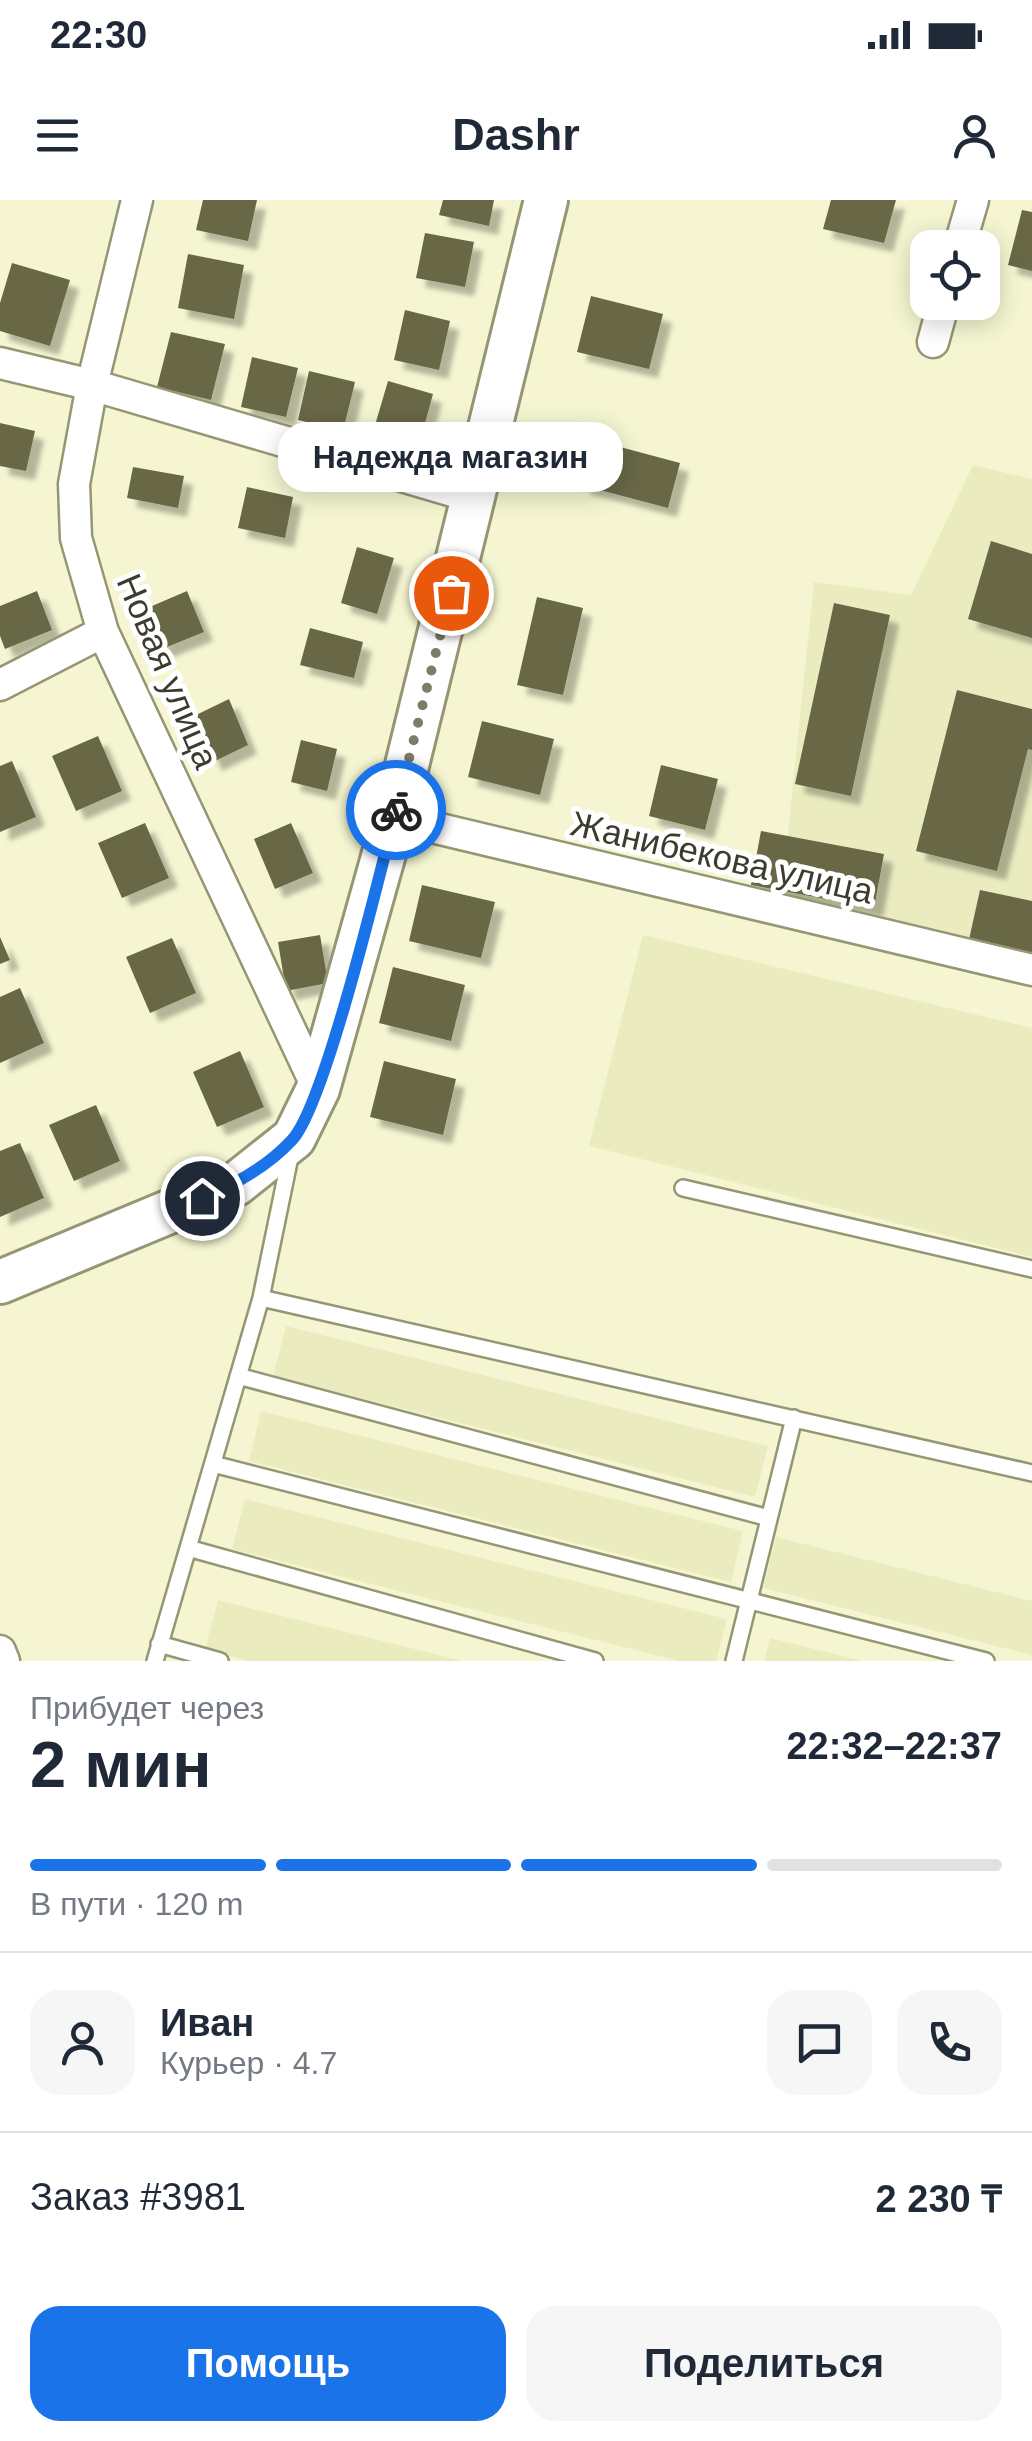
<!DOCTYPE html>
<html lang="ru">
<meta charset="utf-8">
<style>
:root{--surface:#fff;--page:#f6f6f7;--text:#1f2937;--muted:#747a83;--line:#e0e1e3;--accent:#1a73e8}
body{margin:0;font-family:Helvetica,sans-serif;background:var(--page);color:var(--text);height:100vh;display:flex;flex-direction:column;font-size:38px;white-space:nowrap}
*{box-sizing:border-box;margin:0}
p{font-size:32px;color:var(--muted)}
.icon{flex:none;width:55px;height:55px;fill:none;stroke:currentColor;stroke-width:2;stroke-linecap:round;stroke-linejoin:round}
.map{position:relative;height:1461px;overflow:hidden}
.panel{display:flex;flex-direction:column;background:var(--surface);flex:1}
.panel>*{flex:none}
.buttons{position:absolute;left:910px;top:30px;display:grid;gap:20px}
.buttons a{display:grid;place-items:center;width:90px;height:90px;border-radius:20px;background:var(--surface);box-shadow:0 5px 25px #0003;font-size:50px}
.pin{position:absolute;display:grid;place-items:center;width:85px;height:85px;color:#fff;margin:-42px;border:5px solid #fff;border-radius:50%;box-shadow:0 2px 10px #0007}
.courier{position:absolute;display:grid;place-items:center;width:100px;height:100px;margin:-50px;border:8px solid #1a73e8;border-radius:50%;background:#fff;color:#222;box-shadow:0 2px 12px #0007}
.bubble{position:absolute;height:70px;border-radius:30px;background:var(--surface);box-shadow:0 5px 25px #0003;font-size:32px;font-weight:700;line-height:70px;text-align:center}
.summary em{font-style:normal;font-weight:700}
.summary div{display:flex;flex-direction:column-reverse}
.summary{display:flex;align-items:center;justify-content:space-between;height:170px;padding:0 30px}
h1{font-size:65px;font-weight:700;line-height:75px}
.bar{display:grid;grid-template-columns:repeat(4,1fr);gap:15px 10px;align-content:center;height:120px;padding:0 30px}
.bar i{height:12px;border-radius:8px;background:var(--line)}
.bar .active{background:var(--accent)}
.bar p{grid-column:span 4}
.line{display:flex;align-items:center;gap:25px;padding:0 30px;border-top:2px solid var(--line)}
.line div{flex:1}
.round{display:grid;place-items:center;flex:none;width:105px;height:105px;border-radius:30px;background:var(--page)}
.action{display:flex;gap:20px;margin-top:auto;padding:20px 30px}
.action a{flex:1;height:115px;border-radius:30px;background:var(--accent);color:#fff;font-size:40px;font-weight:700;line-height:115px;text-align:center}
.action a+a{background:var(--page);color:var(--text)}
.status{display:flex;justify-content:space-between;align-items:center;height:70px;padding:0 50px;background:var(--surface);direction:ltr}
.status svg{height:28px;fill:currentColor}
header{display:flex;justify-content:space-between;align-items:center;height:130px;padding:0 30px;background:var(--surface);font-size:45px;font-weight:700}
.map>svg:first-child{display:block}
.built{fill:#eaecc0}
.building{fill:#686847;filter:url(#shadow)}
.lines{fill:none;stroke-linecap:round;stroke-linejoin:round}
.service-casing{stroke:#959673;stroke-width:20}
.minor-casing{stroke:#959673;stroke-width:35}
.secondary-casing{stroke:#959673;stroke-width:48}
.service{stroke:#fff;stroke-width:15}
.minor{stroke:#fff;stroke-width:30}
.secondary{stroke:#fff;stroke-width:42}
.done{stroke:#7d7d67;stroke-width:10;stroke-dasharray:0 18}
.route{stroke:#1a73e8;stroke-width:12}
.labels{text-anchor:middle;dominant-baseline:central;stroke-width:10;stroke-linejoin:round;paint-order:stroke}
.street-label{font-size:35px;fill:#3c3c2e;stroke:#fff}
</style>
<div class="status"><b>22:30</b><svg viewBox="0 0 49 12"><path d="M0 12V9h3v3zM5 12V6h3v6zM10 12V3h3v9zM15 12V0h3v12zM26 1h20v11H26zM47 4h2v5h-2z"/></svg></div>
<header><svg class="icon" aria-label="menu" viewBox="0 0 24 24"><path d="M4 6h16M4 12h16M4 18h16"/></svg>Dashr<svg class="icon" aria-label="person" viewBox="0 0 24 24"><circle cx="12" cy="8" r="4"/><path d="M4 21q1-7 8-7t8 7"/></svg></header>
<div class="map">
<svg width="1032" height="1461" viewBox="0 0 1032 1461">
<defs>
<filter id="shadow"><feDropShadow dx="9" dy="9" stdDeviation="2.5" flood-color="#0004"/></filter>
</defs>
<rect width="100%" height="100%" fill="#f5f6d1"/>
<path class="built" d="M973,265L1032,279V770L780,708L814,382L911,395Z
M643,735L1032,828V1057L589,946Z
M286,1126L768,1246L755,1297L273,1176Z
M261,1211L743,1331L731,1382L249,1261Z
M245,1299L727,1419L716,1461H679L232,1349Z
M776,1337L1032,1401V1455L763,1388Z
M218,1400L463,1461H248L205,1450Z
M770,1438L863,1461H764Z"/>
<path class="building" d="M203,0H257L248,41L196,30Z
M443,0H494L489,26L439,15Z
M831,0H896L884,43L823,29Z
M1022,10L1032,12V71L1008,65Z
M425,33L474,42L465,87L416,78Z
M188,54L244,65L234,119L178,108Z
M12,63L70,80L50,146L0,131V103Z
M591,96L663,114L649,169L577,152Z
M405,110L450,121L439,170L394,160Z
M171,132L225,144L211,200L157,187Z
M252,157L298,168L286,217L241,207Z
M309,171L355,182L343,231L298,220Z
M388,181L433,194L419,245L373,232Z
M0,223L35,231L26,271L0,266Z
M594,240L680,263L668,308L581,285Z
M133,267L184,276L178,308L127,298Z
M247,287L293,297L285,338L238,328Z
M991,341L1032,354V438L968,419Z
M357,347L394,358L377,414L341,403Z
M37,391L52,430L5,449L0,436V406Z
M187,391L204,432L162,449L145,409Z
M537,397L583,408L563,495L517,485Z
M834,403L890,415L851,596L795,584Z
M310,428L363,442L354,478L300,465Z
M957,490L1032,509V550L1028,549L997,671L916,651Z
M229,499L248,545L213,562L194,516Z
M482,521L554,539L540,595L468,577Z
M98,536L122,591L76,611L52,556Z
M301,540L337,549L327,591L291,582Z
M12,561L36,617L0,632V566Z
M661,565L718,579L705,630L649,616Z
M145,623L169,678L122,698L98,643Z
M291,623L313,673L275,689L254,639Z
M761,631L884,654L874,708L751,685Z
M422,685L495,702L481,758L409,741Z
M980,690L1032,701V757L968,744Z
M320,735L328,783L286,791L278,742Z
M0,737L10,760L0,764Z
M172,738L196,793L150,813L126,757Z
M393,767L465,785L451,841L379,823Z
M20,788L44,843L0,863V797Z
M240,851L264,907L217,927L193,872Z
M384,861L456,879L443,935L370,917Z
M96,905L120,961L74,981L49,925Z
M20,943L44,998L0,1017V951Z"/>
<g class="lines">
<defs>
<path id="service" d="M683,988L1032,1069
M261,1098L1032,1273
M238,1176L769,1318
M213,1264L986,1461
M188,1348L595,1461
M159,1444L220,1461
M155,1461L261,1098L291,952
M734,1461L794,1218"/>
<path id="minor" d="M137,0L92,185L74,284L76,338L103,432L318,889
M959,48L973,0
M933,142L944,102
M0,163L92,185L473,297
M0,485L103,432
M394,618L1032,770
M0,1451L4,1461"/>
<path id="secondary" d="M0,1082L236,984L294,938L318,889L394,618L546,0"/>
</defs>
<use href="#service" class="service-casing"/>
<use href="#minor" class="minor-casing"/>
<use href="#secondary" class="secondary-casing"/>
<use href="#service" class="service"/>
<use href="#minor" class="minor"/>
<use href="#secondary" class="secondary"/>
</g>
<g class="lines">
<path class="done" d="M396,610L451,393"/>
<path class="route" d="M202,998C234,985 268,966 292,940C325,905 381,669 396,610"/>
</g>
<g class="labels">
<g class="street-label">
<text transform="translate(168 471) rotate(67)">Новая улица</text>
<text transform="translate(722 657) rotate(13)">Жанибекова улица</text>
</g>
</g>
</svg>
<div class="buttons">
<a><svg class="icon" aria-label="locate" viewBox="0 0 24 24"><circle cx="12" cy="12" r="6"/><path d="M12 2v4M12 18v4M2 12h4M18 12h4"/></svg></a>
</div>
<div class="pin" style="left:451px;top:393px;background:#ea580c"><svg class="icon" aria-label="bag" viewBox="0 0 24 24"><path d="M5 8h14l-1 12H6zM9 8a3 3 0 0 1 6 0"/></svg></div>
<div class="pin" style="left:202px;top:998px;background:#1f2937"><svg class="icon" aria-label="home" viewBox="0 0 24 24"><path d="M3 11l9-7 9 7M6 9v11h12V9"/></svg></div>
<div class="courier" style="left:396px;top:610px"><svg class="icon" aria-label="bike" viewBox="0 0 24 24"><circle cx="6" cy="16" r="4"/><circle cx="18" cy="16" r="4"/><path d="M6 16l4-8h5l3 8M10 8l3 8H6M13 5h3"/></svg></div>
<div class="bubble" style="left:278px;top:222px;width:345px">Надежда магазин</div>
</div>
<section class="panel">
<div class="summary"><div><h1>2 мин</h1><p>Прибудет через</p></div><em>22:32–22:37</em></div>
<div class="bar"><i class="active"></i><i class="active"></i><i class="active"></i><i></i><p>В пути · 120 m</p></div>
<div class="line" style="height:180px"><a class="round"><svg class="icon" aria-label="person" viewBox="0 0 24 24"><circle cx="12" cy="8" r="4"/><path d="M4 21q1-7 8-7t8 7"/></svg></a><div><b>Иван</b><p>Курьер · 4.7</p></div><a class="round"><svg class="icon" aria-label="chat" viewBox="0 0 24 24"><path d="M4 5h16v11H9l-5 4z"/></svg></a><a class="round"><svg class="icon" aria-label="phone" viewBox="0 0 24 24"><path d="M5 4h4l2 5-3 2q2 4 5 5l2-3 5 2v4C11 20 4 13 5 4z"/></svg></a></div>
<div class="line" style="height:130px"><div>Заказ #3981</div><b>2 230 ₸</b></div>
<div class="action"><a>Помощь</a><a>Поделиться</a></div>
</section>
